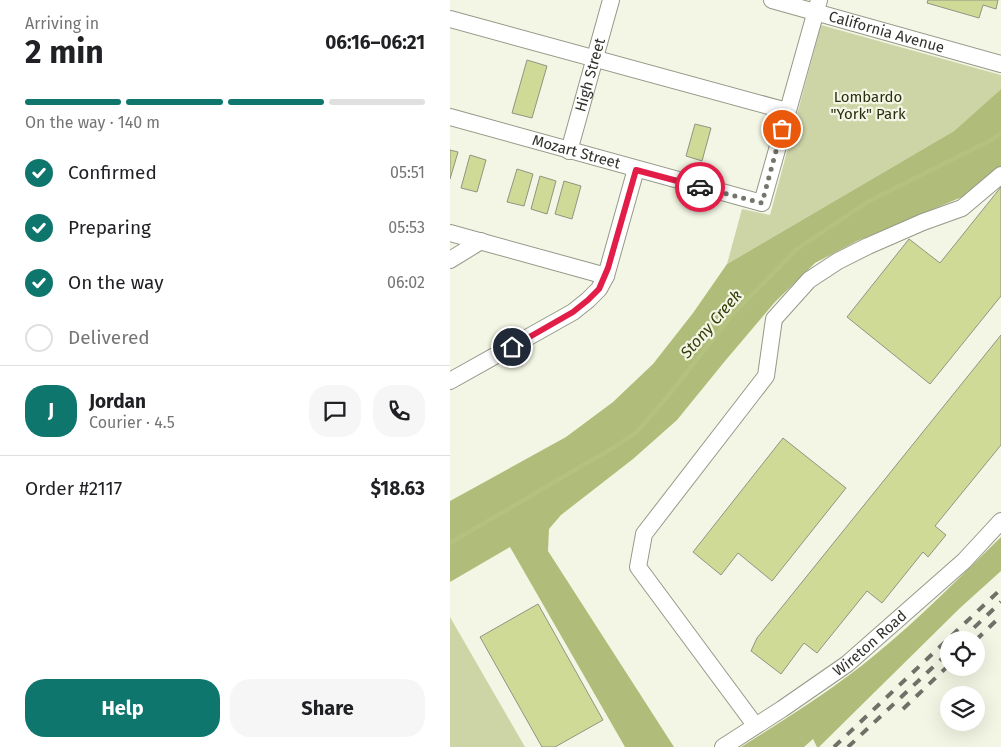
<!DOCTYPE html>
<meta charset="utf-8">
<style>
:root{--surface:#fff;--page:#f6f6f6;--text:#202124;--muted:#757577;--line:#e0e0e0;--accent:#0f766e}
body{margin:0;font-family:"Fira Sans",sans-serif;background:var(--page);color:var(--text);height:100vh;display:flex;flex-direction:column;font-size:19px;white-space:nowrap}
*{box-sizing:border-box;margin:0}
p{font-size:16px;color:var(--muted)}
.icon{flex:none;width:28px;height:28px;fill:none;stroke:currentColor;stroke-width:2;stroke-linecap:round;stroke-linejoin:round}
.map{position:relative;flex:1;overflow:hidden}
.details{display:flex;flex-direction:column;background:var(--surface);width:450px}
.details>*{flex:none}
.buttons{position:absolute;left:490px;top:631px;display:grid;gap:10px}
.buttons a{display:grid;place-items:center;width:45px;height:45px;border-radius:50%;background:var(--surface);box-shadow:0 5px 20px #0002;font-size:25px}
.pin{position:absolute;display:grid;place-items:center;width:42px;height:42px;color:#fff;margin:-21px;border:2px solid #fff;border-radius:50%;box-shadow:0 1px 5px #0007}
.courier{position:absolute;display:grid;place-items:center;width:50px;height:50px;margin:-25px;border:4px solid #e11d48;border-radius:50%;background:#fff;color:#222;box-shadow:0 1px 6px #0007}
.head em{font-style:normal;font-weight:700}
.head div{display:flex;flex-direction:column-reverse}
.head{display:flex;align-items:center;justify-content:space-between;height:85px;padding:0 25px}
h1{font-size:32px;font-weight:700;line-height:38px}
.bar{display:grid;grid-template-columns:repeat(4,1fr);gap:8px 5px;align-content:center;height:60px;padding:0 25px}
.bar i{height:6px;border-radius:4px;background:var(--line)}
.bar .on{background:var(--accent)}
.bar p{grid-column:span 4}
.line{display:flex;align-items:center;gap:12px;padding:0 25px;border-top:1px solid var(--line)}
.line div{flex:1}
.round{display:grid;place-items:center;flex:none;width:52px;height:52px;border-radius:20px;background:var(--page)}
ol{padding:0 25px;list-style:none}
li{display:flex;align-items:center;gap:15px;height:55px}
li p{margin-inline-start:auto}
li .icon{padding:5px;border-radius:50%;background:var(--accent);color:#fff;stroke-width:4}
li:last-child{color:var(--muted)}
li i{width:28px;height:28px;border:2px solid var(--line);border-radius:50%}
.primary-button{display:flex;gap:10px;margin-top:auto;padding:10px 25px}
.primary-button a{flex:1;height:58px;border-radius:20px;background:var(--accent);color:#fff;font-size:20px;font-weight:700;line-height:58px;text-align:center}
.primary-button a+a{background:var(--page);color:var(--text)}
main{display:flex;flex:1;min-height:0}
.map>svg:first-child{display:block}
.green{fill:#cdd5a7}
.forest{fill:#b0bc79}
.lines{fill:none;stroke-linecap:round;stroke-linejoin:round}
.stream{stroke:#b5c17e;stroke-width:4.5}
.building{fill:#cfda96;stroke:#919483}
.minor-casing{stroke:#959988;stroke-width:18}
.minor{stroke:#fff;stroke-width:16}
.rail{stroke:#6f7067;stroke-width:4;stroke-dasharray:9 9;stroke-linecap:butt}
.done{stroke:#74766c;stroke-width:5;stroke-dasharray:0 9}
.route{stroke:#e11d48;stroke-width:6}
.labels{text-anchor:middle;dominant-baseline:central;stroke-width:4.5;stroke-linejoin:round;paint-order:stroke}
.street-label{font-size:15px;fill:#30312b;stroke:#f3f6e4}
.park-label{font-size:15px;fill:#292e10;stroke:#f3f6e4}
.water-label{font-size:16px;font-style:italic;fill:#383e0a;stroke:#f3f6e4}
</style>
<main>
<section class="details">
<div class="head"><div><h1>2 min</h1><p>Arriving in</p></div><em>06:16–06:21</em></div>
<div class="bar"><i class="on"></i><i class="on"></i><i class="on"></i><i></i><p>On the way · 140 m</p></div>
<ol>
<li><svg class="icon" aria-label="check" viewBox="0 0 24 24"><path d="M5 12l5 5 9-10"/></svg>Confirmed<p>05:51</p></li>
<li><svg class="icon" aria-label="check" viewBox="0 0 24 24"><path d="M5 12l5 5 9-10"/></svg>Preparing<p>05:53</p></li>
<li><svg class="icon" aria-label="check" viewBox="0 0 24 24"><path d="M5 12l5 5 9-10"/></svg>On the way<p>06:02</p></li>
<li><i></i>Delivered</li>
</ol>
<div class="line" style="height:90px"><b class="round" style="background:var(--accent);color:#fff">J</b><div><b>Jordan</b><p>Courier · 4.5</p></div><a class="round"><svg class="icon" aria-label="chat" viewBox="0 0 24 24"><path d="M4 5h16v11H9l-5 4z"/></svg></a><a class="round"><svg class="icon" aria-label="phone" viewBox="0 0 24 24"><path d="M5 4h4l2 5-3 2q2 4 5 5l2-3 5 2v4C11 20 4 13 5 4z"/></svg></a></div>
<div class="line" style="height:65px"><div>Order #2117</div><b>$18.63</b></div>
<div class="primary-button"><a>Help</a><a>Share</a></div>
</section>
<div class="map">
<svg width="551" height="747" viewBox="0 0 551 747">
<rect width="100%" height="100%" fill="#f3f6e4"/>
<path class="green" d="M371,25L551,75V89L504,131L277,264L292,209L320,215Z
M0,617L75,747H0Z"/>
<path class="forest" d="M551,89V170L512,197L407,241L365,263L325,302L275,361L227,420L183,459L111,515L99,529L98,551L224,747H175L60,547L0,582V501L116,437L163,402L203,364L243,313L277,264L504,131Z
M551,537V571L510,608L369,747H367L363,739L354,747H291C337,718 384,689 426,654C470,618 510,577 551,537Z"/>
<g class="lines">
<path class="stream" d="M0,543L166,446L187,432L217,397L282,315L347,249L419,201L543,139L551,133"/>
</g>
<path class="building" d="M478,0H548L546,9L533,5L529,18L477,3Z
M77,60L97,66L82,118L62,113Z
M245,124L261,128L252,161L236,156Z
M0,150L8,152L0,179Z
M20,155L36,160L27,192L11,188Z
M67,169L83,174L74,206L57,202Z
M90,176L106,181L97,214L81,209Z
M114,181L131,186L122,219L105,214Z
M551,187V296L480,384L397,317L459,239L490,263Z
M551,335V445L485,526L496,535L478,557L473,552L432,603L417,591L367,653L354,643L331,674L301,651L307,638Z
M333,438L396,488L322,581L288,553L271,575L243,552Z
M88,604L153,720L105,747H92L30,637Z"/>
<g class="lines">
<defs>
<g id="minor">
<path id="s1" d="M322,0L551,64"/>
<path d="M0,19L337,111"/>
<path id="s2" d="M0,117L312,203L369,0"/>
<path id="s3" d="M119,151L161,0"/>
<path d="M0,233L156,276"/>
<path d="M0,260L31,241"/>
<path d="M0,381L123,312L138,300L149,289L156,276L186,169"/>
<path d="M305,725L188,567L194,534L316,376L324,319L359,280L388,261L418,246L473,222L512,208L551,175"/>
<path id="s4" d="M273,747L332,709L397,664L514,561L551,521"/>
</g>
</defs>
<use href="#minor" class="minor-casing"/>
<use href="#minor" class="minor"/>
<path class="rail" d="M511,640L551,602
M526,640L551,616
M453,709L499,665
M384,747L551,589
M398,747L499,652"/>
</g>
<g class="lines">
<path class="done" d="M250,187L312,203L332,129"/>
<path class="route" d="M62,347L123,312L138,300L149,289L158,268L186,170L250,187"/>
</g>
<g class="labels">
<g class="street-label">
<text stroke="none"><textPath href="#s1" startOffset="119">California Avenue</textPath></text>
<text stroke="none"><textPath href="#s3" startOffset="79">High Street</textPath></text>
<text stroke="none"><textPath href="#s2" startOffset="131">Mozart Street</textPath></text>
<text stroke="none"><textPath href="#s4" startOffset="180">Wireton Road</textPath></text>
</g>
<g class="park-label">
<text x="418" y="97">Lombardo<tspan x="418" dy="17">"York" Park</tspan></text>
</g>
<g class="water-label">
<text transform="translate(261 324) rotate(-49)">Stony Creek</text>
</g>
</g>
</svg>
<div class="buttons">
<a><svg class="icon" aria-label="locate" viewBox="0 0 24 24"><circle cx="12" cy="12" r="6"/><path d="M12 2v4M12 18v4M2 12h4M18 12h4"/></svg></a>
<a><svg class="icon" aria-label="layers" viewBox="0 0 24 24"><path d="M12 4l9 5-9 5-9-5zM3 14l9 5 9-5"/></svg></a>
</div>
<div class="pin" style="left:332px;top:129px;background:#ea580c"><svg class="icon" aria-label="bag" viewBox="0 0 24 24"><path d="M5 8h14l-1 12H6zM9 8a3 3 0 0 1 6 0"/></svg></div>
<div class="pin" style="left:62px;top:347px;background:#1f2937"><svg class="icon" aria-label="home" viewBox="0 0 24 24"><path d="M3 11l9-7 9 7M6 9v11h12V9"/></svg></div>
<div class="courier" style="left:250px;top:187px"><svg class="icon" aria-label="car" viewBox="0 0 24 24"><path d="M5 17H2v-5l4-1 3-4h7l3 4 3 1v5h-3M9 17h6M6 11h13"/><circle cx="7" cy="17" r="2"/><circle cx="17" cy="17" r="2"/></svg></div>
</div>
</main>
